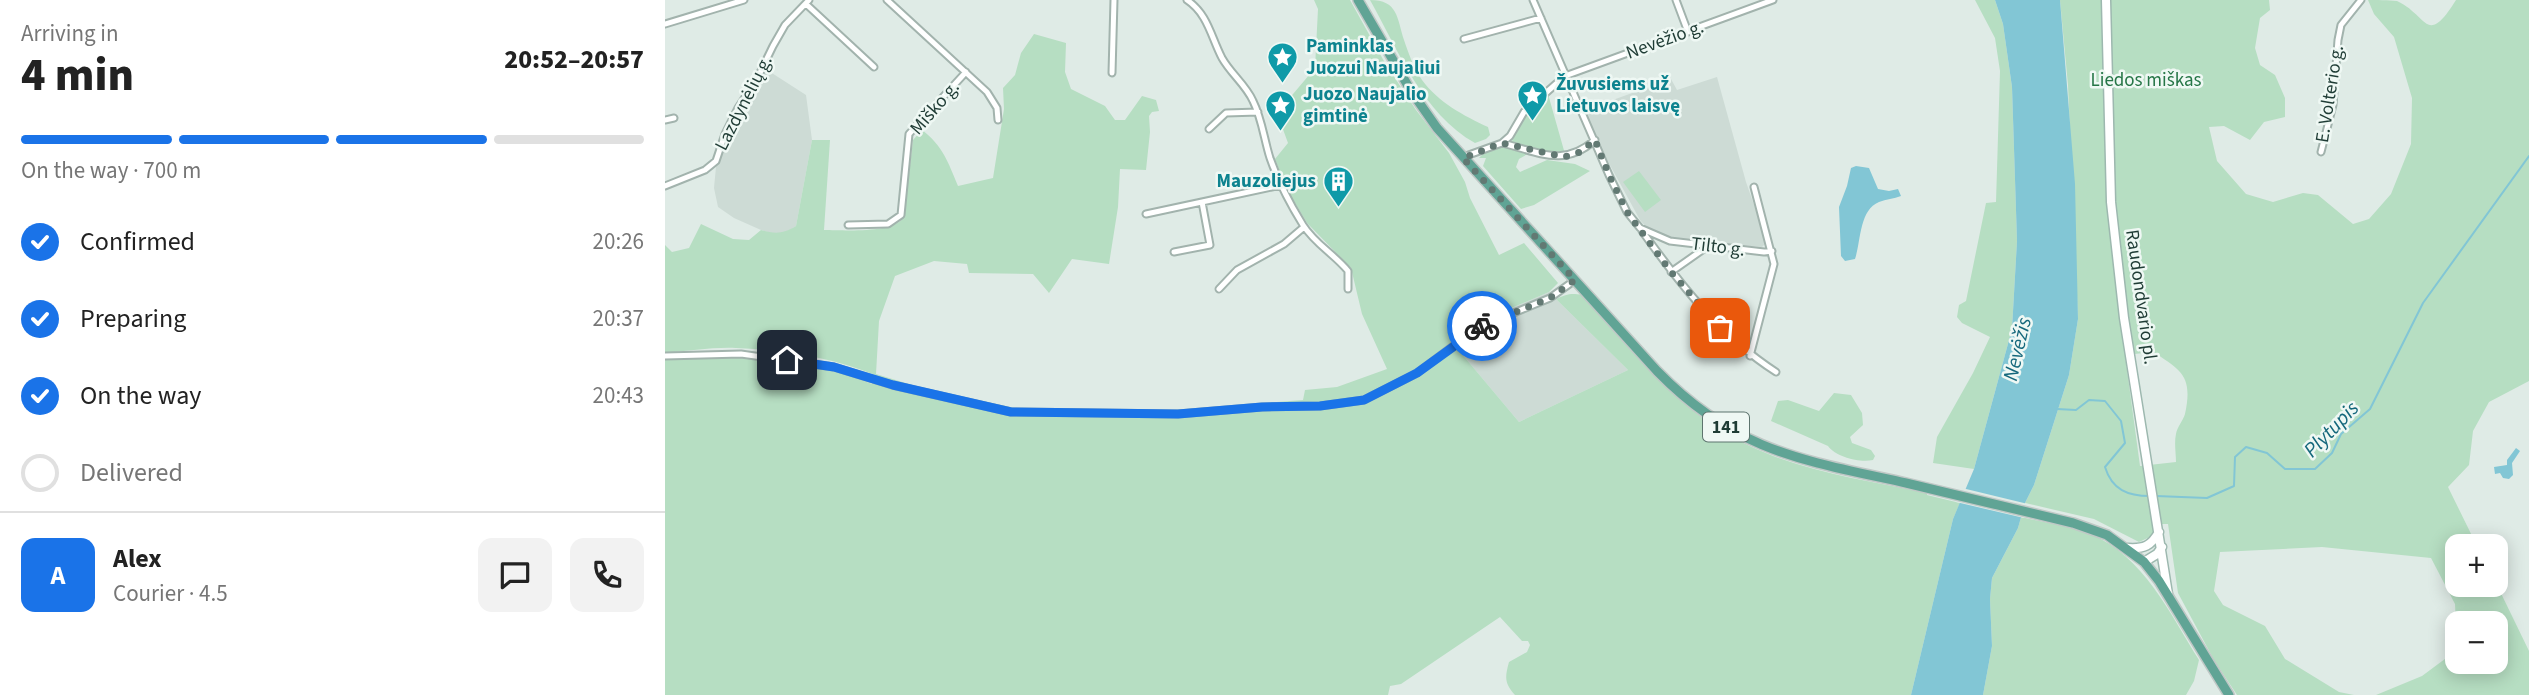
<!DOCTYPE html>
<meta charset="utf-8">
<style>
:root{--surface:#fff;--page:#f2f2f2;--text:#222;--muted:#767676;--line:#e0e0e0;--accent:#1a73e8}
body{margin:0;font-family:"Source Sans 3",sans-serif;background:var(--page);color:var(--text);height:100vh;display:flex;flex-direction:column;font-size:26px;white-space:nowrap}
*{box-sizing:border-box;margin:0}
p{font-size:23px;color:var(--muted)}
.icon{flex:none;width:38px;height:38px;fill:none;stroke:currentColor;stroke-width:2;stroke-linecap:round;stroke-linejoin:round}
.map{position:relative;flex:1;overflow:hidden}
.drawer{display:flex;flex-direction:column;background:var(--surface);width:665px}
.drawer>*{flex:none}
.fabs{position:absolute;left:1780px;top:534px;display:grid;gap:14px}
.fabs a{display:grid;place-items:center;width:63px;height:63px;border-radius:14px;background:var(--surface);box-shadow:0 4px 18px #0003;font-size:35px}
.pin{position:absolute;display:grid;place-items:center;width:60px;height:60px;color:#fff;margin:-30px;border-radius:14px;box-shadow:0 4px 10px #0006}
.courier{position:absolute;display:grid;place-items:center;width:70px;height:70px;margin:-35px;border:5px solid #1a73e8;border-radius:50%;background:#fff;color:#222;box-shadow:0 2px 9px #0007}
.headline em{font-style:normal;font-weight:800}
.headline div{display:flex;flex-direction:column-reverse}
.headline{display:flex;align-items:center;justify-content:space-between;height:119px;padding:0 21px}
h1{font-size:46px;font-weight:800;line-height:52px}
.bar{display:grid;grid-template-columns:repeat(4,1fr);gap:10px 7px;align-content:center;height:84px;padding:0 21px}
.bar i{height:9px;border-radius:5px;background:var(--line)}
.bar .selected{background:var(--accent)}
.bar p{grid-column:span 4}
.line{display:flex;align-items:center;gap:18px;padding:0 21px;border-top:2px solid var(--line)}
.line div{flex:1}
.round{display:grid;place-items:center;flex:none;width:74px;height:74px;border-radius:14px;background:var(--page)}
ol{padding:0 21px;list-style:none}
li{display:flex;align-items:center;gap:21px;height:77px}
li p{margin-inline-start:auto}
li .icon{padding:7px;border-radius:50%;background:var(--accent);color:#fff;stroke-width:4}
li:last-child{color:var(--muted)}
li i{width:38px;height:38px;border:4px solid var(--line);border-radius:50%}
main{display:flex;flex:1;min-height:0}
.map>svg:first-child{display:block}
.built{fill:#cddbd5}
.green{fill:#b6dec2;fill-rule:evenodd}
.water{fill:#82c6d5}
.pier{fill:#dfebe6}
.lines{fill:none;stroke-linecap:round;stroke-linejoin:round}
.stream{stroke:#82c6d5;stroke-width:2}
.minor-casing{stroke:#a2b3ad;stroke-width:9}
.secondary-casing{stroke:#9db8af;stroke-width:11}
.primary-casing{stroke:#c0c8c6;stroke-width:12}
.minor{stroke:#fff;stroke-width:5}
.secondary{stroke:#fff;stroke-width:8}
.primary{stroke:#60a495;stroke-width:9}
.done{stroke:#627973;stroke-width:7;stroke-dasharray:0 12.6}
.route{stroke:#1a73e8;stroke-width:9}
.labels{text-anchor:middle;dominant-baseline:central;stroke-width:5;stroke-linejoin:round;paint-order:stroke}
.shield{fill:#eff8f4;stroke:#5d746e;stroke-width:2}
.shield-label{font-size:18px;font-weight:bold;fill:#1f3c35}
.street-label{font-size:19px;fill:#1f3c35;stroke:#eff8f4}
.culture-label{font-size:19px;font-weight:bold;fill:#0d838f;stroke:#eff8f4;text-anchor:start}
.park-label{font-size:19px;fill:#267647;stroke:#eff8f4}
.water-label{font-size:21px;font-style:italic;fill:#15687c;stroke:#eff8f4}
</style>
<main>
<section class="drawer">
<div class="headline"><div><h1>4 min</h1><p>Arriving in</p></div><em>20:52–20:57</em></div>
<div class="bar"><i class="selected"></i><i class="selected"></i><i class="selected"></i><i></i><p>On the way · 700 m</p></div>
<ol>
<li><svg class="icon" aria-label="check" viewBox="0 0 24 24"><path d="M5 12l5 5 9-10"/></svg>Confirmed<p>20:26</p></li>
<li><svg class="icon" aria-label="check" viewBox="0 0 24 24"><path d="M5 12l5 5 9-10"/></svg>Preparing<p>20:37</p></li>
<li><svg class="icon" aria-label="check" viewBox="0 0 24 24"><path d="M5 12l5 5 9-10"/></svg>On the way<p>20:43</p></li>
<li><i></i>Delivered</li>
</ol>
<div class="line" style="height:126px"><b class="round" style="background:var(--accent);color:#fff">A</b><div><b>Alex</b><p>Courier · 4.5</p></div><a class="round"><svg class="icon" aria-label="chat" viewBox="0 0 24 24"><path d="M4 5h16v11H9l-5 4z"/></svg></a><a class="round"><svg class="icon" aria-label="phone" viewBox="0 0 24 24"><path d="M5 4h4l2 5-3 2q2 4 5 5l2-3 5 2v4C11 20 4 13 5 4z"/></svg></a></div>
</section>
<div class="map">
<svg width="1864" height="695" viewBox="0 0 1864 695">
<rect width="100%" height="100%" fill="#dfebe6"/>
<path class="built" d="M99,68L141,95L147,140L131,226L121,233L109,234L96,230L69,218L53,207L49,188L51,167L64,135L75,110Z
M1052,77L1081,182L1102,242L1097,247L1005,239L982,228L975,220L934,145L920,110L1006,79L1012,90Z
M884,292L963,370L854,422L786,341L807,325Z"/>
<path class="green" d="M649,0H685L720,63L751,110L784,153L800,182L805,198L834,255L859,243L893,283L884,292L807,325L786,341L854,422L963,370L891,299C902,294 906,293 917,295C959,342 1000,395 1054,429C1116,469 1191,478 1262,493V495L1295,503L1288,519L1246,695H850C839,683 840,677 844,662L862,652L865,645L863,641H857L835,617L736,684L725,686L723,695H0V360C68,354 143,358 207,384L210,375C168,357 117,350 71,348C48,347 23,351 0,353V245L7,252L24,248L36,224L68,239L84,240L96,230C110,234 118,234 131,226L147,140H165L159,230C179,230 228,234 239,217L248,140L257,130C278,146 283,162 293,186L328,178L339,109L338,88L350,75L356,53L369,34L401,43L400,72L406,89L440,106L450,120H460L477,96L491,100L494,111L487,112L484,116L485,132L481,170L455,169L453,207L444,264L407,259L384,293L368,274L304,273L302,264L269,261L230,276L214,321L211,374L257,388L350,408L495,411L638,400L640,390L672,387L722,369L697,314L686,268L642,223L621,188L610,159L623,143L612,113L650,68L653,9Z
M705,0C733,0 732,18 739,40C743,52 749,69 757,80C773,102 799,116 823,127L825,135L821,139L810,143C758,114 733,50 705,0Z
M1310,0H1330L1338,24L1347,87L1352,241L1347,329L1309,469L1268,463L1272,437L1308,373L1325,337L1297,323L1292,317L1294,305L1301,301L1321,203L1331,202L1335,71L1330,38Z
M1395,0H1604L1605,10L1595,18L1590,48L1595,65L1610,75L1620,98V117L1599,122L1585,140L1559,126L1544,127L1552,161L1581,194L1608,202L1638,193L1653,195L1688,224L1704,219L1726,194L1746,144L1747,98L1729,37L1709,14L1703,0C1711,0 1724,0 1732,1C1763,15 1761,48 1791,0H1864V381L1824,402L1808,431L1804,465L1783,487L1812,546H1792V584L1831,583L1864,651V695H1711L1757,676L1792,650V662H1830V623H1792V648L1790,604L1766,558L1657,547L1555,552L1549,591L1558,605L1600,626L1620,659L1674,692L1689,695H1572L1549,660L1513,593L1503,524H1489V535L1474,542L1429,519L1360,503L1369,485L1404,375L1413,319L1403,85ZM1488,352C1517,370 1528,377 1520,414C1518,421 1512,427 1511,434C1509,443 1511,453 1511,462L1475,466L1460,355Z
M883,94L900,154H893L846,143L858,119Z
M840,147L866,152L854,159L851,167L855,172L882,160L910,164L925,171L869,205L856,209L818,166L821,158H814L822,150Z
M974,171L996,200L980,212L958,182Z
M1169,393L1186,395L1197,413L1198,425L1185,437L1187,443L1206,450L1210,456L1208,460C1195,463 1171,457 1163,446L1106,421L1113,401L1123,400L1154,411Z
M1356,517C1379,523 1404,525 1425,534C1479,556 1505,614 1534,660L1529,681L1521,695H1318L1327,646L1325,599L1327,578L1353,528Z"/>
<path class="water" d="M1330,0H1395L1410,184L1413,319L1404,375L1369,485L1360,503L1353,528L1327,578L1325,599L1327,646L1318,695H1246L1288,519L1309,469L1347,329L1352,241L1347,87L1338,24Z
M1191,166L1204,168L1213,189L1224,191L1233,189L1236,196C1229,199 1221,199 1214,202C1194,210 1196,242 1190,259L1180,261L1176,256L1174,207L1182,186L1186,168Z
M1851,448L1855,451L1847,463L1848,475L1844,479L1838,478L1835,473L1830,474L1829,467L1842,465V460Z"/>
<path class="pier" d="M1297,488L1363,504L1359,518L1291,502Z"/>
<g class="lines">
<path class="stream" d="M1392,409L1411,410L1424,400L1440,401L1456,421L1460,443L1440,467C1447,490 1463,496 1485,496
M1491,496L1542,498L1569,486L1570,457L1581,447L1602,453L1620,469H1650L1667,453L1676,434L1705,409L1758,303L1864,156"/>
<defs>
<path id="minor" d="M222,0L322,92L332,108L333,120
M522,0C543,14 546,37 557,58C566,74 581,85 588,101C597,119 599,139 605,158C613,181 625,204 638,225C650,244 669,254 683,271V289
M868,0L944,175L962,212L975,228L1005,241L1099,252L1107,251
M1011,0L1023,32
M141,4L209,67
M0,24L79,0
M799,39L876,18
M447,73L449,0
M0,120L9,118
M544,129L561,113L593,112
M837,143C874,152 898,168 930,140
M1656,152L1668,105L1673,40L1676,25L1696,0
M798,157L837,143L845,136L859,112L900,76L1108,0
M0,186L40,170L51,161L60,134L73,108L92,79L108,46L120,25L144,0
M481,214L616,185
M183,225L223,224L236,215L244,134L301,72
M977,231C1015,284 1055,336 1111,372
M509,252L545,245L537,202
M1006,272L1043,246
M554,289L572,270L619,244L639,227
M0,356L76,354L169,367L227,385L346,412L513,414L597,407L655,406L699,400L752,373L812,328L885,298L910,280
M1085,356L1109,264L1089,187"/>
<path id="secondary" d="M1441,0L1446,202L1459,318L1503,594
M1463,548C1479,549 1486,546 1494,532
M1479,562L1492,554L1497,547"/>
<path id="primary" d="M693,0L746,91L772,128L992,371C1071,452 1137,460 1241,483C1297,496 1352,510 1408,523L1442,535L1479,562L1494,581L1564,695"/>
</defs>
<use href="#minor" class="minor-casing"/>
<use href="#secondary" class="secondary-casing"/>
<use href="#primary" class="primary-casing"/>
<use href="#minor" class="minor"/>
<use href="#secondary" class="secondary"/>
<use href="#primary" class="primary"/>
</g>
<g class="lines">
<path class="done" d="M817,326L885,298L910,280L798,158L837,143L899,157L915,152L930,140L944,175L962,212L1006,272L1055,328"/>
<path class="route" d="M122,360L169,367L228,385L346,412L513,414L597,407L655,406L699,400L752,373L817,326"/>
</g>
<defs>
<symbol id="sight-pin" viewBox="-11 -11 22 30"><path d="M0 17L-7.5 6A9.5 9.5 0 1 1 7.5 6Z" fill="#0f9aa8" stroke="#eff8f4"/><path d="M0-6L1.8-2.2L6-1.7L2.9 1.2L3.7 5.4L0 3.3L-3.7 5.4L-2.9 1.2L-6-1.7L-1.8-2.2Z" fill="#fff"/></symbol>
<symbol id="building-pin" viewBox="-11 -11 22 30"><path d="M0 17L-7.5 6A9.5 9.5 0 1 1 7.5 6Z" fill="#0f9aa8" stroke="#eff8f4"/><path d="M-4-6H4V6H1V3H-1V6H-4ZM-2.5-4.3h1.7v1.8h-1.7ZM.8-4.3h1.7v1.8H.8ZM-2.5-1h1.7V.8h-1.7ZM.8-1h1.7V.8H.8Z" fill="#fff"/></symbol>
</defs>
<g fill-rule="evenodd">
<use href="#sight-pin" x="600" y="40" width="35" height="47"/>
<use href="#sight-pin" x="850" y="78" width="35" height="47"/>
<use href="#sight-pin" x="598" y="88" width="35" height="47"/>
<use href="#building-pin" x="656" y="164" width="35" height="47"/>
</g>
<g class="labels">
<rect class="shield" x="1038" y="412.5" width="46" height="29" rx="5"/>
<g class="shield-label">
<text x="1061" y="427">141</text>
</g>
<g class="street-label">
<text transform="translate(1000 40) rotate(-20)">Nevėžio g.</text>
<text transform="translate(1665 94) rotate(-81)">E. Volterio g.</text>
<text transform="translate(79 103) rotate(-63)">Lazdynėlių g.</text>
<text transform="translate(270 108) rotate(-49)">Miško g.</text>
<text transform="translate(1053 247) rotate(7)">Tilto g.</text>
<text transform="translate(1476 297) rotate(82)">Raudondvario pl.</text>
</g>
<g class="culture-label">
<text x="641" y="46">Paminklas<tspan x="641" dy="22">Juozui Naujaliui</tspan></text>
<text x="891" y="84">Žuvusiems už<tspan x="891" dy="22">Lietuvos laisvę</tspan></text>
<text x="638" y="94">Juozo Naujalio<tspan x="638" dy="22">gimtinė</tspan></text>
<text x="651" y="181" text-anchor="end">Mauzoliejus</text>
</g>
<g class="park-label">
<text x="1481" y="80">Liedos miškas</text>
</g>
<g class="water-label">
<text transform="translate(1352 349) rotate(-77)">Nevėžis</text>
<text transform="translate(1666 429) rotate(-46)">Plytupis</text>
</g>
</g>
</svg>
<div class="fabs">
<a>+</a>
<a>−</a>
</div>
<div class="pin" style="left:1055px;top:328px;background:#ea580c"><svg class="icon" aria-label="bag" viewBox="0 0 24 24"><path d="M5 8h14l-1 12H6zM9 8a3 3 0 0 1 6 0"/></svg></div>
<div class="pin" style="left:122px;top:360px;background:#1f2937"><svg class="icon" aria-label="home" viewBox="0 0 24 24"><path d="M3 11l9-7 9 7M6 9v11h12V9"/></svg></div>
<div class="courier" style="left:817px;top:326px"><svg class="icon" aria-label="bike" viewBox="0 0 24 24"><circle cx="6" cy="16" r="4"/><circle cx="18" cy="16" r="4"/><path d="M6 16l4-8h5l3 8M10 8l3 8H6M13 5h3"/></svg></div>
</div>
</main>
